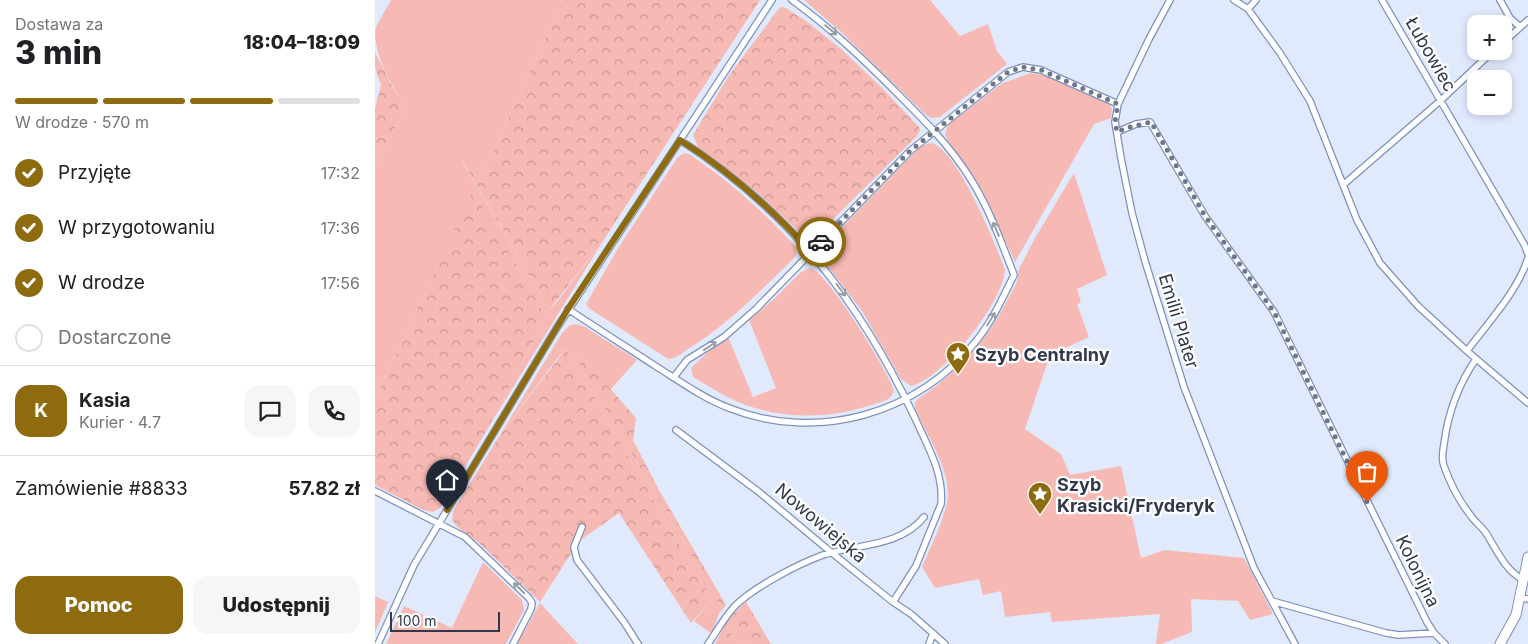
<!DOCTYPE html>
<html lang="pl">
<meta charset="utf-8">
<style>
:root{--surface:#fff;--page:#f6f6f6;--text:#202124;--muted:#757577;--line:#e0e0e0;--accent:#8e6b0f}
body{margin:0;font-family:Inter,sans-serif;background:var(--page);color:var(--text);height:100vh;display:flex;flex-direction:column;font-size:19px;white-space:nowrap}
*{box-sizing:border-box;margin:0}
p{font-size:16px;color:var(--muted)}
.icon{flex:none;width:28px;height:28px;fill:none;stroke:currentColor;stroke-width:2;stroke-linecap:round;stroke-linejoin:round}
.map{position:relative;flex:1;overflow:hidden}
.panel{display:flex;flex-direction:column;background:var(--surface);width:375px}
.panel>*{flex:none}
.tools{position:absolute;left:1092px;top:15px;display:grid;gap:10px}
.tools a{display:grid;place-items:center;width:45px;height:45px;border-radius:10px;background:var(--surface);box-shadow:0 2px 8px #0003;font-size:25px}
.scale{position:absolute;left:15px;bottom:12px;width:110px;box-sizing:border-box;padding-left:5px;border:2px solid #30394b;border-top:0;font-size:14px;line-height:18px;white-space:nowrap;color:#30394b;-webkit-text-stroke:4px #fff;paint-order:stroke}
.pin{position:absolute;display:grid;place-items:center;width:42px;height:42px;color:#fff;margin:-51px -21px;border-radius:50% 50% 50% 0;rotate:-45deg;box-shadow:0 0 5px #0007}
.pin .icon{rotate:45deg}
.courier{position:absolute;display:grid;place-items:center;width:50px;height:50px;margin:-25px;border:4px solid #8e6b0f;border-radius:50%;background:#fff;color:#222;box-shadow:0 1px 6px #0007}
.overview em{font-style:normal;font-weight:800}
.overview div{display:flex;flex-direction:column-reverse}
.overview{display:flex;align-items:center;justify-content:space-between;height:85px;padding:0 15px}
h1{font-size:32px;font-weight:800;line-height:38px}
.bar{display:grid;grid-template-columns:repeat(4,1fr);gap:8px 5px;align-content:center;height:60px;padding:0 15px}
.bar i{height:6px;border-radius:4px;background:var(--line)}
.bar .active{background:var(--accent)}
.bar p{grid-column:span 4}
.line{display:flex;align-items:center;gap:12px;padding:0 15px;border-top:1px solid var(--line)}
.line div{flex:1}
.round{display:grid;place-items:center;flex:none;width:52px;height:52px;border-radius:15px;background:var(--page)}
ol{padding:0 15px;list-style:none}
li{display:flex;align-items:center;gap:15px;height:55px}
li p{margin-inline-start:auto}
li .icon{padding:5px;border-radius:50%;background:var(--accent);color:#fff;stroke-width:4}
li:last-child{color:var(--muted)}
li i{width:28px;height:28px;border:2px solid var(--line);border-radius:50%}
.primary-button{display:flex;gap:10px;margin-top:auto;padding:10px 15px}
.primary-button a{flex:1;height:58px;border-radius:15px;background:var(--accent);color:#fff;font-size:20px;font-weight:800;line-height:58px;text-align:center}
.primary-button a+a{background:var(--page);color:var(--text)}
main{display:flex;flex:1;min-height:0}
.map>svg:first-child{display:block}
.grass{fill:#f7b9b3}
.forest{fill:url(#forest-crowns)}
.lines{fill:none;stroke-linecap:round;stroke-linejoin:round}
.street-casing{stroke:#7d91bc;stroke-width:8}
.secondary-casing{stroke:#7d91bc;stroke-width:11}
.street{stroke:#fff;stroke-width:5.5}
.secondary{stroke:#fff;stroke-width:9}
.oneway{stroke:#989ca5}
.done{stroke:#6e7789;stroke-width:5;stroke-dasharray:0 9}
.route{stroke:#8e6b0f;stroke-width:6}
.labels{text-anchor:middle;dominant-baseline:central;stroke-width:4.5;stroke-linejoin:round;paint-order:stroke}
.street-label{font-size:18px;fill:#30394b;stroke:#fff}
.poi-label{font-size:18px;font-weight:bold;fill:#30394b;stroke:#fff;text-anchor:start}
</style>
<main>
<section class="panel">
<div class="overview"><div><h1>3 min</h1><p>Dostawa za</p></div><em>18:04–18:09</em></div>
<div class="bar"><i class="active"></i><i class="active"></i><i class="active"></i><i></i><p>W drodze · 570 m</p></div>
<ol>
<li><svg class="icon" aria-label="check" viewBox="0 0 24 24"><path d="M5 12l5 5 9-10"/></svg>Przyjęte<p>17:32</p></li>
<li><svg class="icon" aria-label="check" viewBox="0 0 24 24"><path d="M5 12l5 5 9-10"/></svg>W przygotowaniu<p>17:36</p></li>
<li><svg class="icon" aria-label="check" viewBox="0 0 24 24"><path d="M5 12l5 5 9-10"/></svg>W drodze<p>17:56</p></li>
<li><i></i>Dostarczone</li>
</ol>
<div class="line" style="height:90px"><b class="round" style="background:var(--accent);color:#fff">K</b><div><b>Kasia</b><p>Kurier · 4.7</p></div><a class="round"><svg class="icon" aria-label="chat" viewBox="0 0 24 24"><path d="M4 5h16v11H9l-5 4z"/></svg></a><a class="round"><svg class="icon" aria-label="phone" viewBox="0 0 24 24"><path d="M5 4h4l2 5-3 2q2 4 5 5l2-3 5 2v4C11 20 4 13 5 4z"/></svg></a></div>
<div class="line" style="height:65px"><div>Zamówienie #8833</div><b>57.82 zł</b></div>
<div class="primary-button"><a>Pomoc</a><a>Udostępnij</a></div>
</section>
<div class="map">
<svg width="1153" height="644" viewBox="0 0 1153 644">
<defs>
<pattern id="forest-crowns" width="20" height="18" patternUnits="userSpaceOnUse" patternTransform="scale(1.25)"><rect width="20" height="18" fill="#f7b9b3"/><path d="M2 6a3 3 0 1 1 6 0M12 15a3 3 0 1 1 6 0" fill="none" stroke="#c89794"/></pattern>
</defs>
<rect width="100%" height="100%" fill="#e1eafd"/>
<path class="grass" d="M16,0H188L106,178L86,159L174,310L181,303L228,241L113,428L171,317L98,191L0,399V166L31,107C17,87 0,57 0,32C1,24 12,8 16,0Z
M429,0H555L585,36L613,24L622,51L632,64L565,117L557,118L551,115L465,31Z
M656,73C683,76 708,92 733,103C738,107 737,111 736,118L719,124L640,262L608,192L595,171L573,141L570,134L573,125L622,87L628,83Z
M555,143C580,144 622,247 630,270C628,302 568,379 536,386L526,379L487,311L448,260L446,255L448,247L537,155L547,146Z
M309,153L314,154C354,181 388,211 421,247L422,251L420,257C386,290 354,324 313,349C307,353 301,359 293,359L215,309L211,304L242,250L302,158Z
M699,173L732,275L702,289L706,302L702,304L714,337L675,355L650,429L686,454L695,475L746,466L766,558L790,550L869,558L898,614L875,620L863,601L816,599L817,632L786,644H781L785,614L677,622L675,612L630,617L626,591L608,595L604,579L560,588L547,567C556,546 567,525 572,502C578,473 551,434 540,408V402L544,398C585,371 613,340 635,295C639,288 645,279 643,271L660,238Z
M435,268C452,271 512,370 519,390C517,399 510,401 502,403C465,417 418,420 380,408C358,402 338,389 318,377L316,368L334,351L353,337L378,397L401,388L374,320L400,298L426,272Z
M201,324L210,327L262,360L235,390L205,354L201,359L348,609L344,613L337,634L319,621L337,600L190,348L125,435L187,333L195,325Z
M108,562L147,600L149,610L131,644H11L29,606L77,628Z
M0,596L13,602L0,633Z
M165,603L203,644H142Z
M355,617L358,620L372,644H362L350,624Z"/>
<path class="forest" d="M188,0H385L228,241L174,310L86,158L92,155L106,178Z
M405,7L411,8L434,23L466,49L505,86L544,127L545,130L541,137L439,238H435L426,234L385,195L323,147L318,135L355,74Z
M0,52L18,88L31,107L0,166V108L6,85L0,67Z
M98,190L171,317L113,428L68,504L65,508L58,512L48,510L0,485V399Z
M190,348L337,600L316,623L244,513L204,541L165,602C145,582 124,562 103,542C94,535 83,530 77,520L78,511L125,435L183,359Z
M205,354L261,418L258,440L284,490L351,605L348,609L201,359Z
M371,602L396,644H372L355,617Z
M350,624L362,644H340Z"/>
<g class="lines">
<defs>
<path id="street" d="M795,0L774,39L743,104L740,122L746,158L757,213L770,261L809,387L879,568L920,644
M859,0L873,9L905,53L935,101L982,220L1005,263L1043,306L1092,351L1153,403
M1007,0L1149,244L1153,254
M1125,0L1135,18L1145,27
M873,9L881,0
M1129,42L1153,20
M742,132L761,124L775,122L830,216L899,312L1052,622L1059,633L1070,644
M305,140C415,211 484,300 540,418C552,446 569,472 566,504L541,566L518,602
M968,185L1065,101L1118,51
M193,309C223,329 253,348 282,367C306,382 328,398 354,408C442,443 544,414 602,340C618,320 628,297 639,275C626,241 614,208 595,178C575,146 549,120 523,94C489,60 456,28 417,0
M1092,351C1112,324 1143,291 1153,258
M1101,359C1083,385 1073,413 1069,444C1068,451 1066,459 1069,466C1075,483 1085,502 1096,516C1100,522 1107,527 1111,533C1121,549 1131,572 1149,580
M299,377L312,360L349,337L381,309L535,151L633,72L648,67L666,70L743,104
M301,430L384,492L457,553L518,602L536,614L570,644
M0,491L90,537L154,598L157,603L156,609L138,644
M207,527L199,547L202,560L249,622L263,644
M1145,598L1153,599
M897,601L1011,633L1024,635L1059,633
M3,644L39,565L181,329L397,0
M333,644C342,631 349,618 359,607C377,588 423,564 448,555C482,544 525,547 549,517
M554,644L558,633"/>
<path id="secondary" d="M1125,644L1141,615L1153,557"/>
</defs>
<use href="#street" class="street-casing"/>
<use href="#secondary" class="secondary-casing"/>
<use href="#street" class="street"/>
<use href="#secondary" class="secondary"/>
</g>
<defs><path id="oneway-shaft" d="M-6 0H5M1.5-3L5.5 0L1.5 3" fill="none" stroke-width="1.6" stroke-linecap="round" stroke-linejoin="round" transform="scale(1.25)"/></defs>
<g class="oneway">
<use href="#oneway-shaft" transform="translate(456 30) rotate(40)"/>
<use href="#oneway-shaft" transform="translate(621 229) rotate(-113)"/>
<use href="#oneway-shaft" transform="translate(466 290) rotate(53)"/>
<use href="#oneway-shaft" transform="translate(616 319) rotate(-59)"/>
<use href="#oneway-shaft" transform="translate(335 346) rotate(-34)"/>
<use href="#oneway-shaft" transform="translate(144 588) rotate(-135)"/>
</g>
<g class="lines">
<path class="done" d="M446,242L535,151L633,72L648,67L666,70L743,104L740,122L742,132L751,128L776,122L830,216L899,312L992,502"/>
<path class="route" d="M72,510L193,309L305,140C354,171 397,209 436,252L446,242"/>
</g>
<defs>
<symbol id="sight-pin" viewBox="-11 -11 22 30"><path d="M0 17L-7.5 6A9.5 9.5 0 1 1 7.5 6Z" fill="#8e6b0f" stroke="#fff"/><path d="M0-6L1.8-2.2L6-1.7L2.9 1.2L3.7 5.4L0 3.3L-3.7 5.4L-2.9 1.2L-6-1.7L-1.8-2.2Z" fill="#fff"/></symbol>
</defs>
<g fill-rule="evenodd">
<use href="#sight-pin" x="569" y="340" width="28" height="38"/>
<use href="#sight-pin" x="651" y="480" width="28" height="38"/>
</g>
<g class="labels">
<g class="street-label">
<text transform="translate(1056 54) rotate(60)">Łubowiec</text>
<text transform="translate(804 321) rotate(73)">Emilii Plater</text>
<text transform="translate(446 523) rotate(40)">Nowowiejska</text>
<text transform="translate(1043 571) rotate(64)">Kolonijna</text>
</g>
<g class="poi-label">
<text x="600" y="354">Szyb Centralny</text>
<text x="682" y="484">Szyb<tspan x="682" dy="21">Krasicki/Fryderyk</tspan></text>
</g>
</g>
</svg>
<div class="tools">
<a>+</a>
<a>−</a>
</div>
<div class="scale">100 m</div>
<div class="pin" style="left:992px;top:502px;background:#ea580c"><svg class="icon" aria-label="bag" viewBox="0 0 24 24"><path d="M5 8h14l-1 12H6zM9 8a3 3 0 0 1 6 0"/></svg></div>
<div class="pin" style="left:72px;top:510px;background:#1f2937"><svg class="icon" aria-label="home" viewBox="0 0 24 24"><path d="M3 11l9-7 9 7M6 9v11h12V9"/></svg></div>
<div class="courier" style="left:446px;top:242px"><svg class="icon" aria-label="car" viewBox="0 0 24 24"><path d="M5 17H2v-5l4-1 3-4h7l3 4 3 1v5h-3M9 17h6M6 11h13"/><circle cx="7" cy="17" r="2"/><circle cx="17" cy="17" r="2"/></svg></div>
</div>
</main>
